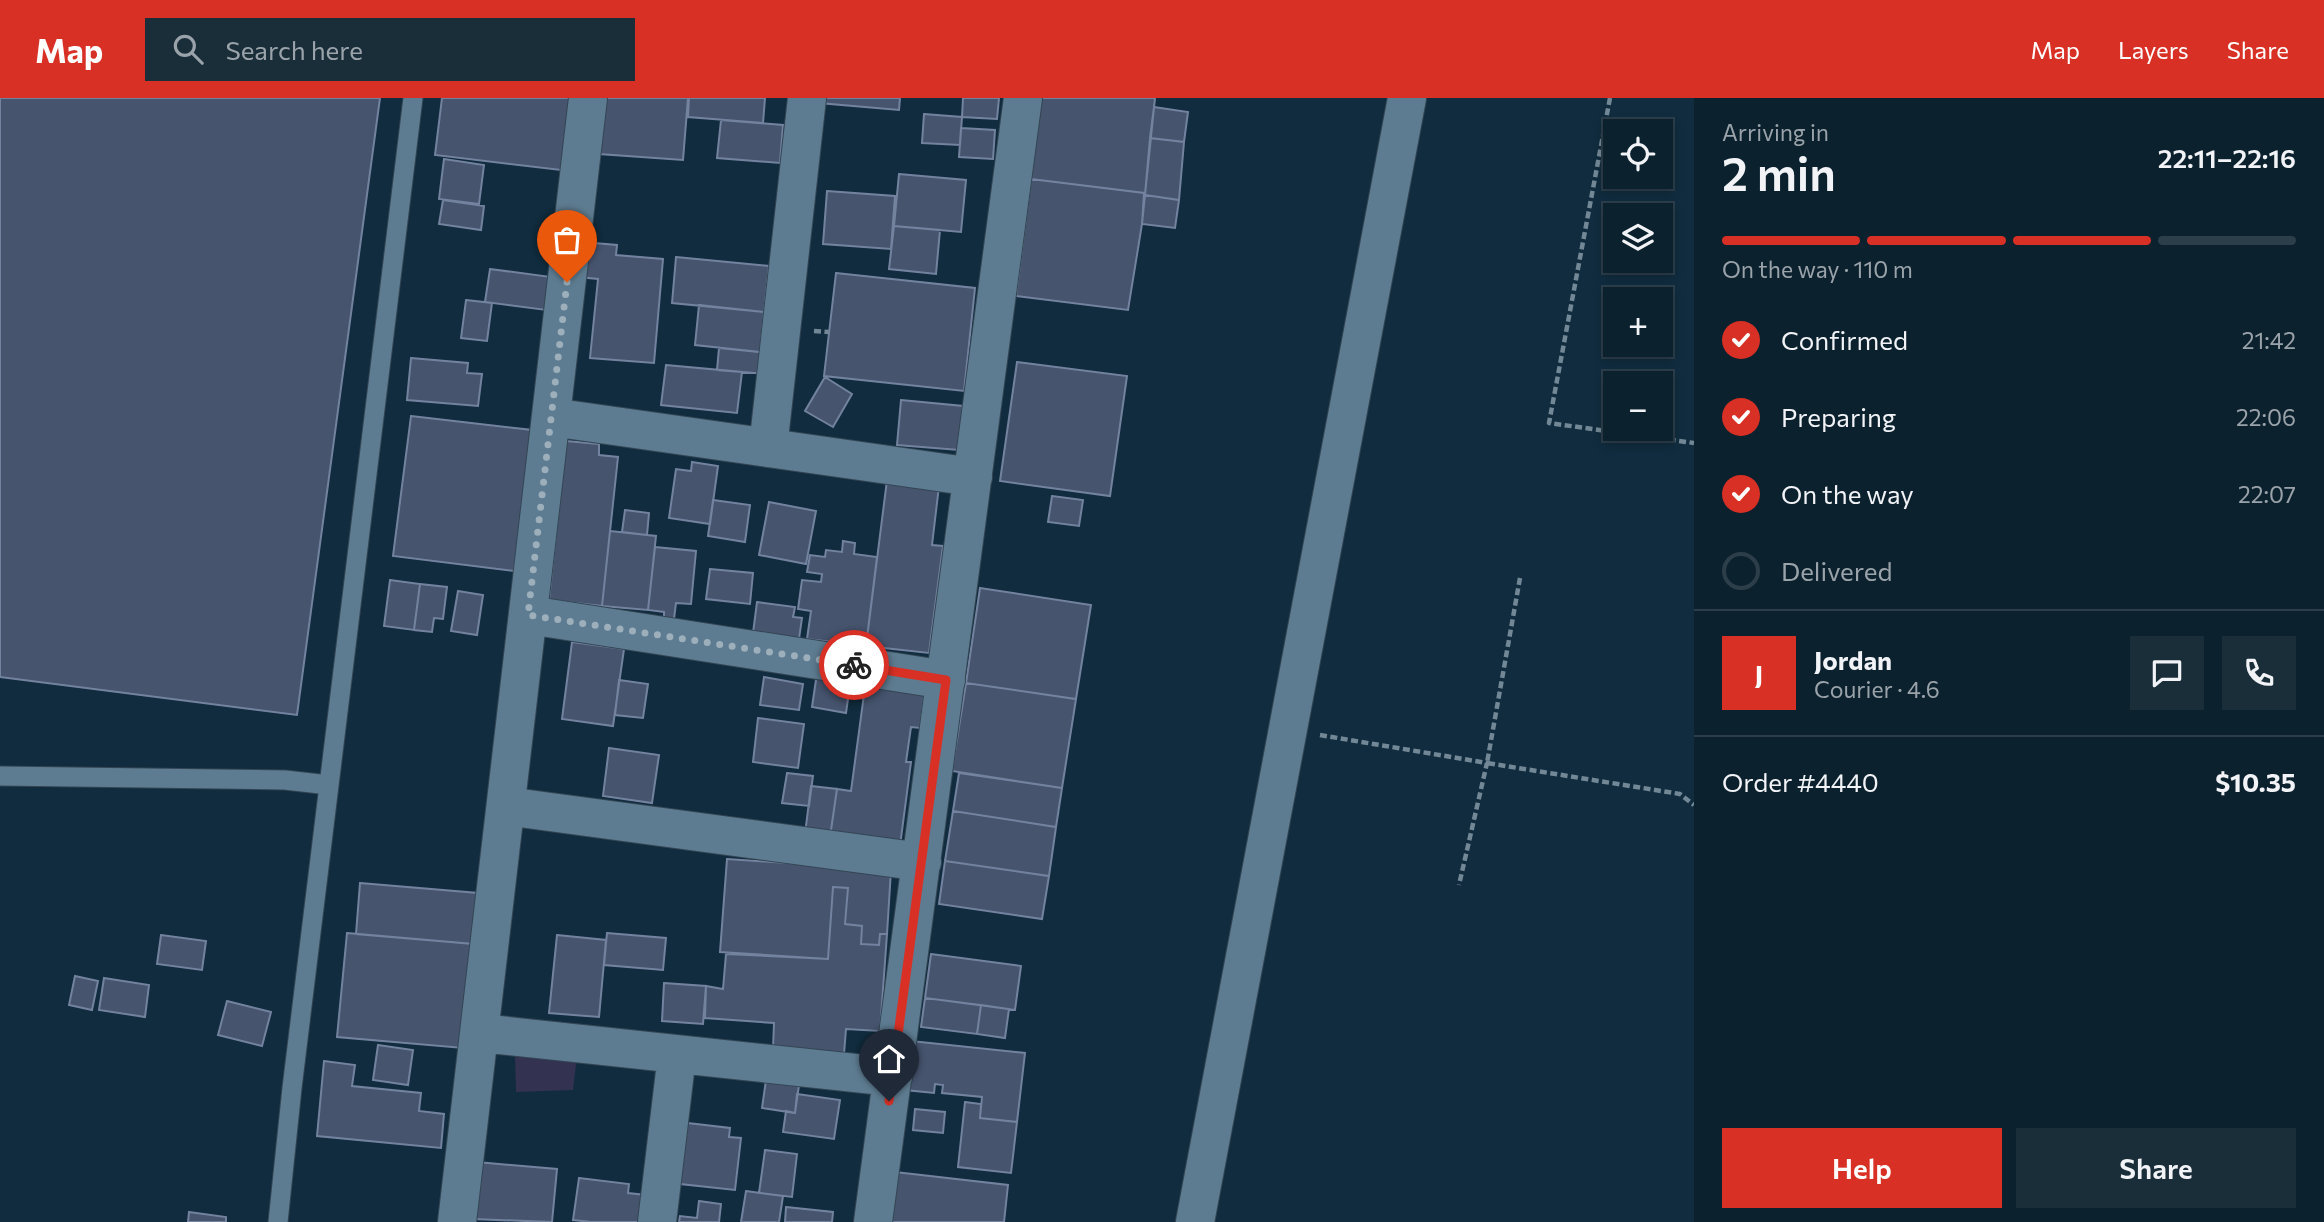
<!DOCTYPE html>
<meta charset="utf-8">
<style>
:root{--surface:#0c212e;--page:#1a2e3a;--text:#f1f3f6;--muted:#9aa3aa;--line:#2c3e4a;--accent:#d93025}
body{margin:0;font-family:Commissioner,sans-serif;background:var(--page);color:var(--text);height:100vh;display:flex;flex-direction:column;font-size:26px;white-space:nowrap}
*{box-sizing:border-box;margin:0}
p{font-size:23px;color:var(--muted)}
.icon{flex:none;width:38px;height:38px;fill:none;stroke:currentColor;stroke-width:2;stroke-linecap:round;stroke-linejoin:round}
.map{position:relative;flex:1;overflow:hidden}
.details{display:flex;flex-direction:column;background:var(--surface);width:630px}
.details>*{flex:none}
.controls{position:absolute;left:1603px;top:21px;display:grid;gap:14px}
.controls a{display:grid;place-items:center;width:70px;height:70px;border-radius:0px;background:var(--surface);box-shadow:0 4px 10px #0003,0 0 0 2px var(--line);font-size:35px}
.pin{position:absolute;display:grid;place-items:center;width:60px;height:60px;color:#fff;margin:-72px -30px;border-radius:50% 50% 50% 0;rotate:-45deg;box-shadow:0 0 7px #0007}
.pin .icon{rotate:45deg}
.courier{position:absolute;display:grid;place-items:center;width:70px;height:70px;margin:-35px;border:5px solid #d93025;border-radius:50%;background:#fff;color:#222;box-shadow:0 2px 9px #0007}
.summary em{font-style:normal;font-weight:600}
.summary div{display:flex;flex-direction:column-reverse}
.summary{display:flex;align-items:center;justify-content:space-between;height:119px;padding:0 28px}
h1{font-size:46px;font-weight:600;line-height:52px}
.bar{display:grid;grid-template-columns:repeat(4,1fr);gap:10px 7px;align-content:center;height:84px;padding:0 28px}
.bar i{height:9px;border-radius:5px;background:var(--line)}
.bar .current{background:var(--accent)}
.bar p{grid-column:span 4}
.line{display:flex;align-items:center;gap:18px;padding:0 28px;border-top:2px solid var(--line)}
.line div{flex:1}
.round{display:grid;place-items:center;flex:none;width:74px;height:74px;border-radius:0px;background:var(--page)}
ol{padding:0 28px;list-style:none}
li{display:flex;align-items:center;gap:21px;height:77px}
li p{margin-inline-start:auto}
li .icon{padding:7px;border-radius:50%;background:var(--accent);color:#fff;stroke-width:4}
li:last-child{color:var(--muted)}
li i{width:38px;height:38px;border:4px solid var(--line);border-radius:50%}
.cta{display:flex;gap:14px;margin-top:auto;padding:14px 28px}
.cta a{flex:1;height:80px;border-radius:0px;background:var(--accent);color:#fff;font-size:28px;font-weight:600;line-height:80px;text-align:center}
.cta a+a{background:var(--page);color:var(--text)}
header{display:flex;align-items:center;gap:42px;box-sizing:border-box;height:98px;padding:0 35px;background:var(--accent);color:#fff}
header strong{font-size:33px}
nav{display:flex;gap:38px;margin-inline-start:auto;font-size:24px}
.search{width:490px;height:63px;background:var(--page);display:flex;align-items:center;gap:18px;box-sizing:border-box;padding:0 24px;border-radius:0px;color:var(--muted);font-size:26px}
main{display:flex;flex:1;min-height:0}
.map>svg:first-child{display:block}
.green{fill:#333251}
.building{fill:#46546e;stroke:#73839f;stroke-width:2}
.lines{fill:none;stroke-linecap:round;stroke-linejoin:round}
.service-casing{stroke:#334654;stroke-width:21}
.minor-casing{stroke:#334654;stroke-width:40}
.path{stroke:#738896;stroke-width:4.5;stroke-dasharray:7 3.5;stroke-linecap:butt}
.service{stroke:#5e7c91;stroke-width:19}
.minor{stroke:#5e7c91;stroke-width:38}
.done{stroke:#9cafbb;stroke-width:7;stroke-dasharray:0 12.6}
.route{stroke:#d93025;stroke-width:9}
</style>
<header>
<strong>Map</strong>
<div class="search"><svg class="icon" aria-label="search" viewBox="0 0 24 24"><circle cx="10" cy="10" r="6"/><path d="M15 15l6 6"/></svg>Search here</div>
<nav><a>Map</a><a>Layers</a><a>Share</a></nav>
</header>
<main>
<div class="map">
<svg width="1694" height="1124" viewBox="0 0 1694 1124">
<rect width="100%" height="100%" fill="#102c3e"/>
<path class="green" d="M515,958H577L573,992L516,994Z"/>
<path class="building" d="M0,0H380L297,617L0,579Z
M442,0H578L569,73L435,57Z
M604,0H688L683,62L599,56Z
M689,0H765L763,25L688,19Z
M820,0H900L899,12L819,5Z
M963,0H999L997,21L962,19Z
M1041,0H1155L1145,97L1144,95L1031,81Z
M1154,9L1188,14L1184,44L1150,40Z
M924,16L962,19L960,47L922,45Z
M721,22L783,27L780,65L717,60Z
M961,30L995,32L993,61L959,59Z
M1150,40L1184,44L1179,102L1145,97Z
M444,61L484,67L479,106L439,101Z
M899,76L966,82L961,134L894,128Z
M1031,81L1144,95L1142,126L1128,212L1016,198Z
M827,93L895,98L891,151L823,146Z
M1145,97L1179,102L1175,130L1142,126Z
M443,102L484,108L481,132L439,126Z
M894,128L940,132L936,176L889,171Z
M582,144L617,147L616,157L663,161L654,265L590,260L598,181L578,179Z
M676,159L769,168L764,214L672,205Z
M490,171L551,179L546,212L485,204Z
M836,175L975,190L964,293L824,278Z
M466,202L492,205L487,243L461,240Z
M699,207L764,214L760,254L695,247Z
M719,250L768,255L766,276L717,272Z
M411,260L468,265L467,275L482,276L478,308L407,302Z
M1017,264L1127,278L1110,398L1000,383Z
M666,267L742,274L737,315L661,307Z
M825,279L852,296L833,329L805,313Z
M901,302L963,308L959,352L897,347Z
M411,318L532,332L514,473L393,458Z
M566,343L599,346V357L618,359L602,508L549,502Z
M692,364L718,368L710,426L669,420L676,371L691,373Z
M887,382L939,388L932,447L943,448L929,555L866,548Z
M1052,398L1083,402L1079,428L1048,424Z
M713,402L750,407L745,444L708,438Z
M769,404L816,413L806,466L759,457Z
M625,412L649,415L647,437L622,434Z
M610,433L656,438L648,512L602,508Z
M843,443L855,445L854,456L877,459L866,548L807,541L811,513L798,511L802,482L821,484L822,476L807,474L810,457L825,459L826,452L842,454Z
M655,449L696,453L691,506L676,505L674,521L664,520V514L648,512Z
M710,471L753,475L750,506L706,501Z
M390,482L420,486L414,532L384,528Z
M420,486L447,489L443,521L434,520L432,534L414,532Z
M980,490L1091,507L1076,601L966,585Z
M458,493L483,497L477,537L451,533Z
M757,504L795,509L793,519L802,520L799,541L753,535Z
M572,544L624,551L613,628L562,621Z
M867,574L925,591L920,630L911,629L906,664H911L900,748L830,739L837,691L851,693Z
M817,575L851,580L846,615L812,609Z
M764,579L803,586L799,612L760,607Z
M619,582L648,586L643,620L615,617Z
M966,585L1076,601L1062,690L952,673Z
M758,620L804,626L798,670L753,664Z
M609,650L659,657L652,705L603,698Z
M787,675L813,678L809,708L782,705Z
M959,675L1062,690L1056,729L953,713Z
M811,688L837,691L830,739L805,736Z
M953,713L1056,729L1049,778L945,763Z
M727,761L891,772L887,836H880L879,847L861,846L862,828L845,826L848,790L833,789L828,861L720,854Z
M945,763L1049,778L1042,821L939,806Z
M360,785L478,795L473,846L356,836Z
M833,789L848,790L845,826L862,828L861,846L879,847L880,836H887L880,933L846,931L844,956L773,951L774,925L705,920L706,888L723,891L726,856L828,861Z
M347,835L473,846L463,950L337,939Z
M607,835L666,840L663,872L604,867Z
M161,837L206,843L202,872L157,866Z
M557,837L606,842L599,919L549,915Z
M931,856L1021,868L1015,912L925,900Z
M75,878L98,883L92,912L69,907Z
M104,880L149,887L145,919L99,912Z
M664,885L706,888L703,926L662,923Z
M925,900L981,907L977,936L921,929Z
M227,903L271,914L262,948L218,937Z
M981,907L1009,911L1005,940L977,936Z
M911,943L1025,955L1017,1024L980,1020L982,999L942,995L943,987L935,986L934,995L905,992Z
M378,947L413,952L408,987L373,982Z
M324,963L355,967L352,988L421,995L419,1013L444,1016L441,1050L317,1038Z
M767,975L800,980L795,1015L762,1010Z
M797,996L840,1002L834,1041L783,1034L786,1013L795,1015Z
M965,1004L981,1006L980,1020L1017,1024L1011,1075L958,1069Z
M915,1011L945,1014L943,1035L913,1032Z
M679,1024L730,1030L729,1039L741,1040L735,1092L671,1085Z
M765,1052L797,1056L792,1099L759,1095Z
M477,1064L557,1071L552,1124L472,1121Z
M895,1074L1008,1087L1004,1124H889Z
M579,1080L629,1086L628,1095L646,1097L642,1124H591L573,1122Z
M746,1093L783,1098L779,1124H741Z
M699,1103L721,1106L719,1124H679L680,1118L697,1120Z
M786,1109L833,1114L832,1124H785Z
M189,1114L226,1119V1124H188Z"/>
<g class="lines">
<defs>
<path id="service" d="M0,678L285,682L329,687
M278,1124L292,990L413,0"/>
<path id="minor" d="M551,319L973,379
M768,350L807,0
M529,517L946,582
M506,708L922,764
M480,935L893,979
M457,1124L588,0
M657,1124L677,957
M873,1124L1023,0
M1195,1124L1407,0"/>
</defs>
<use href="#service" class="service-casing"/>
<use href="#minor" class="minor-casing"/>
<path class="path" d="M1610,0L1549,325L1694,345
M814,233L829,234
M1520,480L1487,665L1680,696L1694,707
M1320,637L1487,665L1459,787"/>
<use href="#service" class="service"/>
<use href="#minor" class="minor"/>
</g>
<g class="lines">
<path class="done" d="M567,184L528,517L854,567"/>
<path class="route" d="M854,567L946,582L889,1003"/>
</g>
</svg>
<div class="controls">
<a><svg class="icon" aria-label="locate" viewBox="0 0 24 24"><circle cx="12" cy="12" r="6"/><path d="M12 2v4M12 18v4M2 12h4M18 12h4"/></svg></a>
<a><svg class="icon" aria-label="layers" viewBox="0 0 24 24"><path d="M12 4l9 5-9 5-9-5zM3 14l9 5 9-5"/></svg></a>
<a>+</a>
<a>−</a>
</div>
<div class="pin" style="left:567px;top:184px;background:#ea580c"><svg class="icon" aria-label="bag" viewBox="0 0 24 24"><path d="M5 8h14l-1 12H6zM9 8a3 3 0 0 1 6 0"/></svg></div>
<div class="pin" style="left:889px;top:1003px;background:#1f2937"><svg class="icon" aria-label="home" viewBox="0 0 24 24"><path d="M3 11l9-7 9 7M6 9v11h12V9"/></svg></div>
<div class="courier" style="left:854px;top:567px"><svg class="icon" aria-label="bike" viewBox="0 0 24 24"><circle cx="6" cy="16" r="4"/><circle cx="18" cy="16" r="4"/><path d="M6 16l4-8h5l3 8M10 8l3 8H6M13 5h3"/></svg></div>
</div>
<section class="details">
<div class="summary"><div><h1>2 min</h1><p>Arriving in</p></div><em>22:11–22:16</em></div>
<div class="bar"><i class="current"></i><i class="current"></i><i class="current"></i><i></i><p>On the way · 110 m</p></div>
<ol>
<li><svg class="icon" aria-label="check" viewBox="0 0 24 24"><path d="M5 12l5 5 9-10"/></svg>Confirmed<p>21:42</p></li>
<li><svg class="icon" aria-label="check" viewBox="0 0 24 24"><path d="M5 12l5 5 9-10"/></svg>Preparing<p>22:06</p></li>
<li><svg class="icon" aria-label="check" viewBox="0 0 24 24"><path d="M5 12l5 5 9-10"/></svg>On the way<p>22:07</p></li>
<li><i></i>Delivered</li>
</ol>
<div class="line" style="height:126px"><b class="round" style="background:var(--accent);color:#fff">J</b><div><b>Jordan</b><p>Courier · 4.6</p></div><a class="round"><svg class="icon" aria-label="chat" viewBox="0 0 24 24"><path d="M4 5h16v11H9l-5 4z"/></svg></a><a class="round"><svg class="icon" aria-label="phone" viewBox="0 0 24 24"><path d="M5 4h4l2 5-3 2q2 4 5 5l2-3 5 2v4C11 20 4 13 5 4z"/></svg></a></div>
<div class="line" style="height:91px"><div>Order #4440</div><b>$10.35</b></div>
<div class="cta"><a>Help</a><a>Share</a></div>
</section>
</main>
